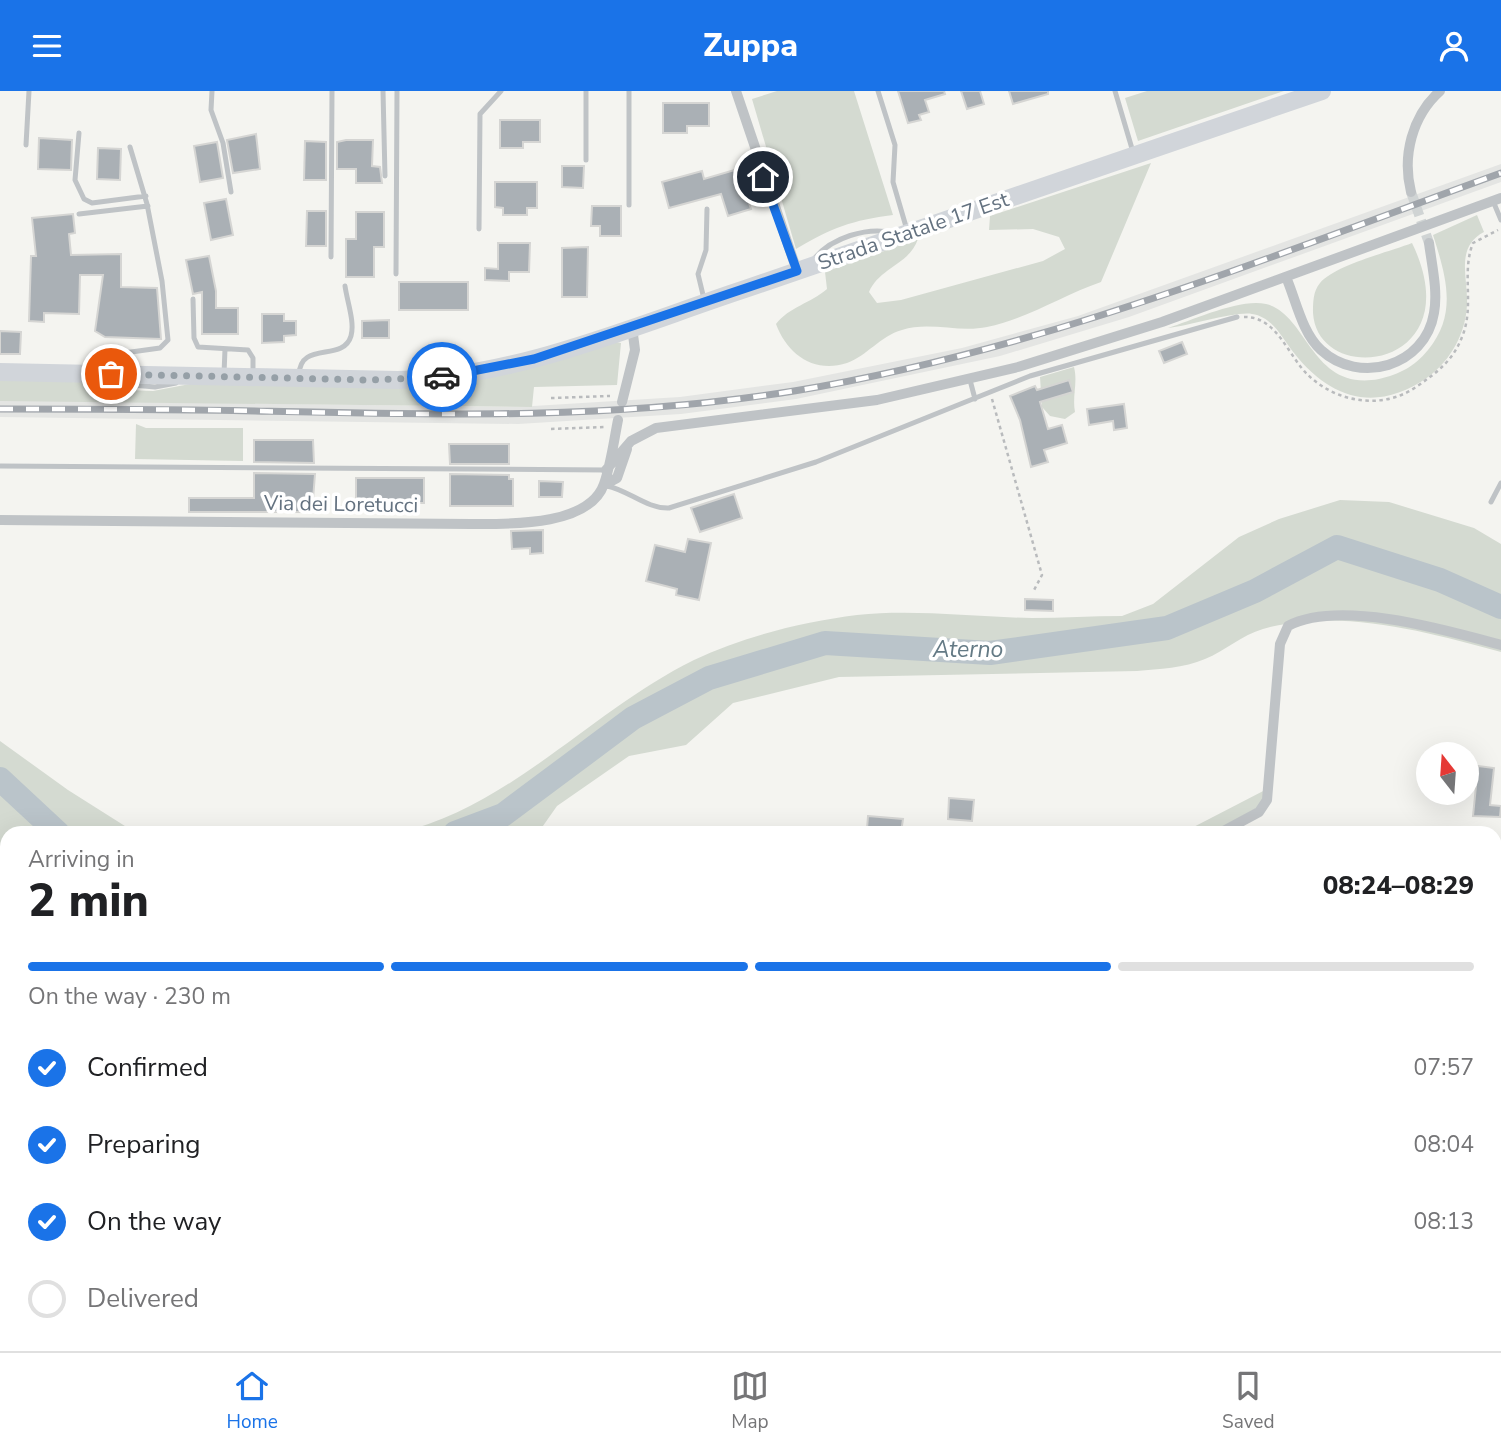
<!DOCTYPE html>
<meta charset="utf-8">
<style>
:root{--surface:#fff;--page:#f2f2f2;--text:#202124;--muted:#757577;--line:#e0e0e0;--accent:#1a73e8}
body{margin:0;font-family:"Nunito Sans",sans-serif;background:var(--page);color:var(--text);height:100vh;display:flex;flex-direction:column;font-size:26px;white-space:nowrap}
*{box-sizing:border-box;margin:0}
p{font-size:23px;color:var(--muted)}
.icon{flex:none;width:38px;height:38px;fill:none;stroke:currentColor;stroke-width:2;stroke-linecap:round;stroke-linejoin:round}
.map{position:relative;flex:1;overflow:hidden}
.details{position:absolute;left:0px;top:735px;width:1502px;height:525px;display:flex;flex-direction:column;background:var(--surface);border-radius:21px 21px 0 0;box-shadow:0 7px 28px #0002}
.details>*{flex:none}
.needle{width:46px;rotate:343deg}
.tools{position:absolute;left:1416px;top:651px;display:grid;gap:14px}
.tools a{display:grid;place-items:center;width:63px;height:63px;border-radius:50%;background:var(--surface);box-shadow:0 7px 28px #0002;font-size:35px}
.pin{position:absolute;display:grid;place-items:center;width:60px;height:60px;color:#fff;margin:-30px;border:4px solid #fff;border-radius:50%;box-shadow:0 2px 7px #0007}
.courier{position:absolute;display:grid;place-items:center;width:70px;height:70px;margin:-35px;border:5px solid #1a73e8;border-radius:50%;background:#fff;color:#222;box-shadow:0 2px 9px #0007}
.summary em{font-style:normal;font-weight:800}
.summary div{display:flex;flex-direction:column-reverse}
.summary{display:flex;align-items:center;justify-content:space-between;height:119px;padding:0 28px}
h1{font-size:46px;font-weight:800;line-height:52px}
.bar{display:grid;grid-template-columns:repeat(4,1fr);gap:10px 7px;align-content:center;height:84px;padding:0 28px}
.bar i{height:9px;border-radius:5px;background:var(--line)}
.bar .selected{background:var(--accent)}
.bar p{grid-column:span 4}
ol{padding:0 28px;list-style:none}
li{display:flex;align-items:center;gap:21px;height:77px}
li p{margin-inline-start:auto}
li .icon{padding:7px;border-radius:50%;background:var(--accent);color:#fff;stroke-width:4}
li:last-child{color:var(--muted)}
li i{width:38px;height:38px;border:4px solid var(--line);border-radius:50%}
header{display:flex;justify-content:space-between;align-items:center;height:91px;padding:0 28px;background:var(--accent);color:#fff;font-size:32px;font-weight:800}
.tab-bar{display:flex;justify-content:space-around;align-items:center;height:98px;border-top:2px solid var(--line);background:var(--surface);font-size:19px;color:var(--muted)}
.tab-bar a{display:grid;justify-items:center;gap:4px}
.tab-bar .selected{color:var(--accent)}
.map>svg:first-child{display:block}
.built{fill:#e4e5e3}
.green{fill:#d4dad1}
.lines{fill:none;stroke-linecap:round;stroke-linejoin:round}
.stream{stroke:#bac4ca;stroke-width:4.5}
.river{stroke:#bac4ca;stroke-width:24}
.building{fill:#aab0b5;stroke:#d5d5d3;stroke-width:2}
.minor-tunnel{stroke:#d0d4d4;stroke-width:10;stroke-dasharray:10 5;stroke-linecap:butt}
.path{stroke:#b9bbbd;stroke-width:2.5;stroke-dasharray:3.5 3.5;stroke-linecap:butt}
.service{stroke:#bfc3c6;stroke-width:5}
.minor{stroke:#bfc3c6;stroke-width:10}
.primary{stroke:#d1d5da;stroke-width:18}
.rail-casing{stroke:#a0a5ab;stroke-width:7}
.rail{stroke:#fff;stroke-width:4.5;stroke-dasharray:13;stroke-linecap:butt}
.done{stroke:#96a0a7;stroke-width:7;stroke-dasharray:0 12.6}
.route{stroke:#1a73e8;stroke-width:9}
.labels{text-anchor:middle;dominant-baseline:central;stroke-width:7;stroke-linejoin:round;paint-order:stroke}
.street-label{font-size:21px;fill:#647280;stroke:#fff}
.water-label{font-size:23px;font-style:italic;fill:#647a85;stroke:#fff}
</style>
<header><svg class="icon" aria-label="menu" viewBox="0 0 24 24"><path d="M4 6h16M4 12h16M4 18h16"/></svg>Zuppa<svg class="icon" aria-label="person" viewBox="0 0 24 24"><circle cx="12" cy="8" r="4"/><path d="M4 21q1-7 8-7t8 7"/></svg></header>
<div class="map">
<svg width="1501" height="1260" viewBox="0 0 1501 1260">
<rect width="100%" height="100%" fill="#f4f4f0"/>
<path class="built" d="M1501,73V91L1129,226L1000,265L796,308L681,323L518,333L0,326V309L517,316L680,306L793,291L962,257L1078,225Z"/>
<path class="green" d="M777,0H854L893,124C853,129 831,137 796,158L752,8Z
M1147,0H1284L1138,50L1125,7Z
M1151,72L1101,191C1063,204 1027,228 987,236C959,242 929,230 902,239C880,245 867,265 847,272C814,283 787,263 776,233C789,216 811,212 827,198L825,181L918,148C909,174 880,176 869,201L877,212L901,209L1043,170L1065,158L1059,146L1033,138L989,139L990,125Z
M1477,124L1484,141C1455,156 1468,186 1467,213C1466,242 1451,269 1428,286C1377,322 1331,309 1294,262C1282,247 1273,226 1252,223C1236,220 1189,235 1168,237C1193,229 1240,207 1266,213C1308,223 1311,301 1379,288C1400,283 1414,276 1428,259C1458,223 1446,185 1433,144Z
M1412,152C1473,278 1318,298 1313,222C1313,212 1313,200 1320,192C1335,174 1389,161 1412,152Z
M607,249L621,252L617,294L534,296L532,316L0,310V284L68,287L127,299L153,300L211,289L401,294Z
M1074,276C1078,292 1072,305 1075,321L1065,328L1050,325L1042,316L1040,286Z
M136,333L146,337H243V370L135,368Z
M1340,409L1389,411L1474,437L1501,453V561C1427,541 1339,516 1263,538C1242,544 1225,560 1205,568C1184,577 1159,578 1137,580L839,586L733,612L686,654L629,665L557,715L538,742H399C512,715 592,619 694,569C744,545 803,531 857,524C914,518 974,526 1032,527C1062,527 1092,525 1122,525L1153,513L1239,446L1279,428Z
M0,650L68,699L136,742H7V759L0,756Z
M1269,697L1266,712L1211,742H1182Z"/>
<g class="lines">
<path class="stream" d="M1494,902L1501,904
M0,924L7,927"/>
<path class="river" d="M0,688L58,742
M455,742L503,724L633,627L709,587L825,552L990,562L1167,537L1255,500L1337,456L1440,489L1501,516"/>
</g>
<path class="building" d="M898,0H944L945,3L925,9L929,21L919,24L921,29L908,32Z
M961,0H980L984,13L967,18Z
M1009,0H1048V3L1013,13Z
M663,12H709V35H687V42H663Z
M500,29H540V51H523V57H500Z
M256,43L260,78L233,82L227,49Z
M39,47L72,49L71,79L38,78Z
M346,49H373L372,75L380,76L382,92H356V78H337V51Z
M305,50L326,51V89H304Z
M217,51L223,87L200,91L194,55Z
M98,57L121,58L120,89L97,88Z
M562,75H584L583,97L562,96Z
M738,78L751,118L728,125L721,103L669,117L662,91L702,80L704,88Z
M495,91H537V117H527V124H503V117L495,116Z
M226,108L233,144L211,149L204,112Z
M592,115H621V145H600V135H591Z
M307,120H326V155H306Z
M356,121H384V156H374V186H346V148H356Z
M73,123L75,142L69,143L71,164L121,163V196L157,197L161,248L105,246L95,240L103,184H80L79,223L44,222V231L29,230L31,165H36L32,127Z
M498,152H530L529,181H509V190L485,189V177L498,178Z
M588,156L587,206H562V157Z
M209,165L216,200V217H238V243H202V201L193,203L186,169Z
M399,191H468V219H399Z
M262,223H284V230H296V244L284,245V251L262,252Z
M389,229V247H362V230Z
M0,240L21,241L20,263H0Z
M1182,251L1187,263L1164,272L1159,260Z
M1069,289L1073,301L1040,311L1048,338L1062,334L1067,352L1044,359L1048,371L1031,376L1020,329L1010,305L1035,295L1037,299Z
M1124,313L1127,337L1114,339L1113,330L1089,334L1087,318Z
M254,349H313L314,372L254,371Z
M449,353H509V373H450Z
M254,382L315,383L312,421H189V407H254Z
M450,383L509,384V388H513V415H450Z
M356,387H424V412H356Z
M539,390L563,391L562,406H539Z
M734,403L742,427L700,441L691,417Z
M543,439V462L530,463V457L512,458L511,440Z
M688,448L711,452L699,509L676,504L677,498L646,490L655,454L685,461Z
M1025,508L1053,509V520L1025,519Z
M1478,675L1494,677L1490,714L1501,715L1500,726L1473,725Z
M949,707L974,709L972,730L948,728Z
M868,725L903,728L901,742L867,738Z"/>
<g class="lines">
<path class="minor-tunnel" d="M1411,101L1429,152"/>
<path class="path" d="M1244,226C1277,225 1288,265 1308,284C1337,312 1383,319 1416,296C1436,282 1453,270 1462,246C1475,215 1461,182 1473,152L1498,139
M551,307L610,305
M992,308L1042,484L1033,501
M551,338L604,336
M0,1089L7,1071
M1499,1260L1500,1256"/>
<path class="service" d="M212,0L211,19L223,52L231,101
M383,0L385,85
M878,0L895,54L893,91L907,139
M1115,0L1133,61
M79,42L75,89L84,108L92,112L146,105
M26,54L29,0
M586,69V0
M1493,110L1501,129
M629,114V0
M79,123L148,115
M479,138L480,23L501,0
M331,166L332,0
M814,168C831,147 867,135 894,142
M396,183L397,0
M193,208L194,247L198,256L248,259L253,267V284
M704,208L698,183L706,159L707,118
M84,280L88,270L95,266L160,257L168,249L162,190L147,113L130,56
M224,283L225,258
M299,284C300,249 343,272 351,245C355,231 347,210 345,195
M970,289L975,308
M99,291L155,296L176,292
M0,375L606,379
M607,395C628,399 647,418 669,417L816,371L1030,285L1237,226
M1491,411L1501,392
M291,1260L295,1253"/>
<path class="minor" d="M736,0L797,180
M1411,101C1402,65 1412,25 1440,0
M1286,186C1296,209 1302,242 1321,259C1359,294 1425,276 1434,222C1438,200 1432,175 1429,152
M622,311L635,259L632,236
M606,379L631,350L656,337L877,309L1018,276L1162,231L1501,107
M604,394L617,387L627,358
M0,429L471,433C507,433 589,436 604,393C611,373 614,349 618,329
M1220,742L1259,721L1267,709L1280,553L1288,535C1339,508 1446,539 1501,554
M580,1260L583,1253"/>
<path class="primary" d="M0,281L398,289C518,286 633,235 745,198C938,133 1129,65 1322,0"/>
<defs>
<path id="rail" d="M0,318C85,318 170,318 255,320C435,324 615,329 794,300C1039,260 1269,166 1501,82"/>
</defs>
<use href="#rail" class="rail-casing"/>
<use href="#rail" class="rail"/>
</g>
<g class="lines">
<path class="done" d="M111,283L368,289L442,286"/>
<path class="route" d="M442,286L534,268L797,180L763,86"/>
</g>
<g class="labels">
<g class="street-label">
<text transform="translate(913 140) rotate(-19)">Strada Statale 17 Est</text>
<text transform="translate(341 413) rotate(1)">Via dei Loretucci</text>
</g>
<g class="water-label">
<text x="968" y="558">Aterno</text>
</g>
</g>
</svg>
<div class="tools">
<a><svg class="needle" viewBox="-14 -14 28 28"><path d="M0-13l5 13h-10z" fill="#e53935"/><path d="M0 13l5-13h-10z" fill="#757577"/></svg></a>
</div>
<div class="pin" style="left:111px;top:283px;background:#ea580c"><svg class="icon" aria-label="bag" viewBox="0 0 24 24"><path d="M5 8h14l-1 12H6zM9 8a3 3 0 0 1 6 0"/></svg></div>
<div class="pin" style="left:763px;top:86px;background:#1f2937"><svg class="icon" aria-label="home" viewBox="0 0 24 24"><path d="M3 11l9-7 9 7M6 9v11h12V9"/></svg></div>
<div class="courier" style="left:442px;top:286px"><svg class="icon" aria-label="car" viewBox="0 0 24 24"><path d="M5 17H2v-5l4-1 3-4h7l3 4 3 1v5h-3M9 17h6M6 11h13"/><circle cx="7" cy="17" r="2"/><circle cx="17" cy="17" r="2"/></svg></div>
<section class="details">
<div class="summary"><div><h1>2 min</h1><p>Arriving in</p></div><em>08:24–08:29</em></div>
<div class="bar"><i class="selected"></i><i class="selected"></i><i class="selected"></i><i></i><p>On the way · 230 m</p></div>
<ol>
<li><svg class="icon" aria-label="check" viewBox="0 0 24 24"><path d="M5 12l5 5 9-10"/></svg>Confirmed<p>07:57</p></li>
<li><svg class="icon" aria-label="check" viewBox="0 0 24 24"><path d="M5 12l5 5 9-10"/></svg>Preparing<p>08:04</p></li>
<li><svg class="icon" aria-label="check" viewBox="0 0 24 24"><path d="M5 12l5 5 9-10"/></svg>On the way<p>08:13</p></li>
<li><i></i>Delivered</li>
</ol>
</section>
</div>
<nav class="tab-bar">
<a class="selected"><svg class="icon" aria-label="home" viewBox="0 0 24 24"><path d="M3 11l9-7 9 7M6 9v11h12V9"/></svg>Home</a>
<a><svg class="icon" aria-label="map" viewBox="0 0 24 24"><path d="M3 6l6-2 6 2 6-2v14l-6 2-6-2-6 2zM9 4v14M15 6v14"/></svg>Map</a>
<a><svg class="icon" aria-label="saved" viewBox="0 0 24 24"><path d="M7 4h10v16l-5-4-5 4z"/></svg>Saved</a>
</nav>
